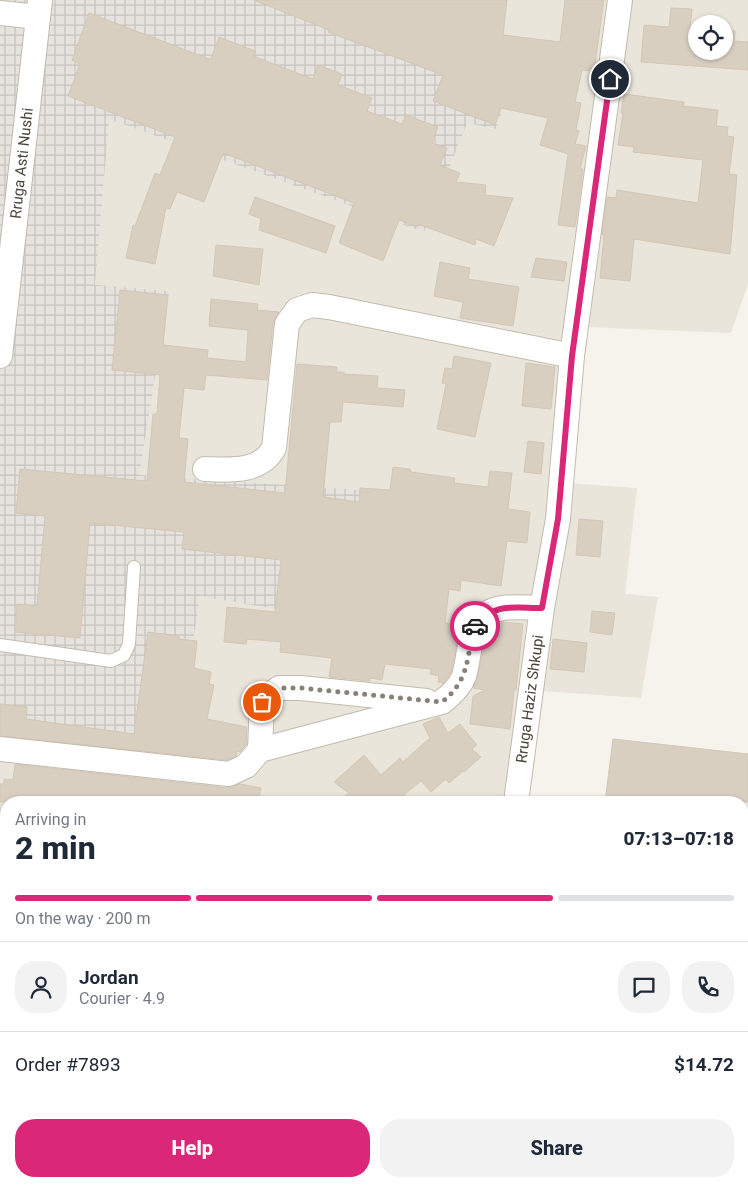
<!DOCTYPE html>
<meta charset="utf-8">
<style>
:root{--surface:#fff;--page:#f2f2f3;--text:#1f2937;--muted:#747a83;--line:#e0e1e3;--accent:#db2777}
body{margin:0;font-family:Roboto,sans-serif;background:var(--page);color:var(--text);height:100vh;display:flex;flex-direction:column;font-size:19px;white-space:nowrap}
*{box-sizing:border-box;margin:0}
p{font-size:16px;color:var(--muted)}
.icon{flex:none;width:28px;height:28px;fill:none;stroke:currentColor;stroke-width:2;stroke-linecap:round;stroke-linejoin:round}
.map{position:relative;flex:1;overflow:hidden}
.details{position:absolute;left:0px;top:796px;width:749px;height:391px;display:flex;flex-direction:column;background:var(--surface);border-radius:20px 20px 0 0;box-shadow:0 1px 4px #0004}
.details>*{flex:none}
.buttons{position:absolute;left:688px;top:15px;display:grid;gap:10px}
.buttons a{display:grid;place-items:center;width:45px;height:45px;border-radius:50%;background:var(--surface);box-shadow:0 1px 4px #0004;font-size:25px}
.pin{position:absolute;display:grid;place-items:center;width:42px;height:42px;color:#fff;margin:-21px;border:2px solid #fff;border-radius:50%;box-shadow:0 1px 5px #0007}
.courier{position:absolute;display:grid;place-items:center;width:50px;height:50px;margin:-25px;border:4px solid #db2777;border-radius:50%;background:#fff;color:#222;box-shadow:0 1px 6px #0007}
.overview em{font-style:normal;font-weight:800}
.overview div{display:flex;flex-direction:column-reverse}
.overview{display:flex;align-items:center;justify-content:space-between;height:85px;padding:0 15px}
h1{font-size:32px;font-weight:800;line-height:38px}
.bar{display:grid;grid-template-columns:repeat(4,1fr);gap:8px 5px;align-content:center;height:60px;padding:0 15px}
.bar i{height:6px;border-radius:4px;background:var(--line)}
.bar .selected{background:var(--accent)}
.bar p{grid-column:span 4}
.line{display:flex;align-items:center;gap:12px;padding:0 15px;border-top:1px solid var(--line)}
.line div{flex:1}
.round{display:grid;place-items:center;flex:none;width:52px;height:52px;border-radius:20px;background:var(--page)}
.cta{display:flex;gap:10px;margin-top:auto;padding:10px 15px}
.cta a{flex:1;height:58px;border-radius:20px;background:var(--accent);color:#fff;font-size:20px;font-weight:800;line-height:58px;text-align:center}
.cta a+a{background:var(--page);color:var(--text)}
.map>svg:first-child{display:block}
.residential{fill:#eae5da;fill-rule:evenodd}
.industrial{fill:url(#industrial-grid)}
.building{fill:#d8cfc1;stroke:#d3c7b4}
.lines{fill:none;stroke-linecap:round;stroke-linejoin:round}
.lane-casing{stroke:#c2bbae;stroke-width:14}
.street-casing{stroke:#c2bbae;stroke-width:26}
.lane{stroke:#fff;stroke-width:12}
.street{stroke:#fff;stroke-width:24}
.done{stroke:#878178;stroke-width:5;stroke-dasharray:0 9}
.route{stroke:#db2777;stroke-width:6}
.labels{text-anchor:middle;dominant-baseline:central;stroke-width:5;stroke-linejoin:round;paint-order:stroke}
.street-label{font-size:15px;fill:#4b4439;stroke:#fff}
</style>
<div class="map">
<svg width="748" height="1187" viewBox="0 0 748 1187">
<defs>
<pattern id="industrial-grid" width="8" height="8" patternUnits="userSpaceOnUse" patternTransform="scale(1.25)"><rect width="8" height="8" fill="#e6e2dd"/><path d="M0 4h8M4 0v8" fill="none" stroke="#c7c3be"/></pattern>
</defs>
<rect width="100%" height="100%" fill="#f6f3ec"/>
<path class="residential" d="M0,0H748V284L731,333L584,327L568,483L637,488L625,594L658,597L641,698L543,691L529,802H6V1181H482L481,1187H0ZM696,24H724V51H696Z"/>
<path class="industrial" d="M0,0H502L496,43L508,96L496,129L467,123L424,232L109,119L95,285L169,291L139,475L360,490L345,621L200,596L174,767L0,753Z
M0,1107L6,1108V1181H113L112,1187H0Z"/>
<path class="building" d="M256,0H507L503,35L560,42L565,0H604L594,71L582,70L575,102L581,103L576,130L579,131L575,144L586,146L580,169H583L575,227L558,225L568,154L540,145L548,118L501,108L495,125L433,101L443,75L328,32L329,30L256,1Z
M671,8L692,9L690,28L696,29V51H724V31H735L734,41L748,42V70L641,62L644,25L669,27Z
M89,13L209,59H211L219,37L255,51L253,56L313,79L318,65L342,74L338,85L372,98L367,111L402,124L406,115L438,127L432,143L447,148L440,165L460,173L456,182L486,185L485,195L513,198L494,246L476,239L475,245L418,224L417,227L399,220L383,261L339,243L354,203L223,153L204,202L177,192L170,209L166,208L155,264L126,258L133,225L135,226L155,173L160,175L175,137L68,96L80,64L72,60Z
M624,94L684,102L683,106L718,110L716,126L728,127L727,136L734,137L729,174L737,175L730,254L634,239L630,281L600,278L604,235H602L607,197L616,198L617,190L698,203L703,160L633,152L634,147L618,145L623,113H621Z
M255,197L335,226L326,253L259,230L261,219L249,214Z
M216,245L263,249L259,285L213,276Z
M536,258L567,262L564,281L531,277Z
M440,262L470,268L468,279L519,287L513,326L460,318L463,302L434,296Z
M120,290L168,295L163,345L208,350L207,358L246,362L248,330L209,326L211,299L258,304L257,310L279,312L273,323L267,380L206,375L204,390L184,388L179,438L188,439L184,482L285,493L297,364L337,367V372H344V374L378,376L377,388L405,390L403,407L343,402L341,422H330L323,497L359,502L360,488L390,490L393,467L410,469L411,472L455,478L454,483L488,487L490,471L512,473L508,509L530,512L527,543L507,541L501,586L461,580L460,591L449,589L445,623L461,626L451,672L443,683L438,682L439,676L430,674L431,669L385,664L382,680L370,678V681L329,677L332,658L280,652L281,642L247,639L246,644L224,642L227,607L275,612L281,560L182,549L184,532L90,523L80,638L15,632L17,604L37,606L45,516L16,513L20,469L147,481L153,414H157L160,375L112,370Z
M454,356L491,363L475,437L437,429L446,384L442,383L445,368L452,369Z
M526,363L555,367L551,409L522,406Z
M528,441L544,443L541,474L524,472Z
M579,519L603,521L600,557L576,555Z
M592,611L615,613L612,635L590,632Z
M503,622L523,624L516,690H514L510,729L470,724L473,696L485,690L473,688L477,679L486,638L492,627Z
M148,632L179,636V639L197,641L194,668L211,672L209,684L214,685L207,719L247,727L246,745L240,752L237,751L236,756L227,760L0,736V704L27,707L26,719L134,734Z
M553,639L587,643L584,672L550,669Z
M439,717L448,733L460,724L477,745L472,749L481,757L464,772L463,771L449,783L446,779L431,792L421,781L395,802H338L349,793L334,782L364,755L381,775L400,758L403,762L430,738L423,724Z
M613,739L748,754V802H605Z
M15,764L228,788L240,784L261,788L258,802H0V784H4V779L13,780Z"/>
<g class="lines">
<defs>
<path id="lane" d="M0,645L111,661L124,655L129,644L134,567
M0,1081L6,1082
M138,1181L139,1187"/>
<g id="street">
<path d="M0,13L38,17"/>
<path id="s1" d="M0,356L40,0"/>
<path d="M205,469C230,470 260,473 274,448L287,324L297,310L312,305L329,307L572,356"/>
<path d="M0,749L229,774L246,766L260,750L442,702C451,695 460,687 464,676C472,650 466,613 503,608C515,606 529,608 542,608"/>
<path d="M260,750L262,702L279,688H301L426,701"/>
<path id="s2" d="M516,802L542,608L558,519L572,356L620,0"/>
<path d="M465,1187V1181"/>
</g>
</defs>
<use href="#lane" class="lane-casing"/>
<use href="#street" class="street-casing"/>
<use href="#lane" class="lane"/>
<use href="#street" class="street"/>
</g>
<g class="lines">
<path class="done" d="M262,702L279,688H301L442,702C468,681 467,661 473,629L475,626"/>
<path class="route" d="M475,626C494,602 514,608 542,608L558,519L572,356L610,79"/>
</g>
<g class="labels">
<g class="street-label">
<text stroke="none"><textPath href="#s1" startOffset="194">Rruga Asti Nushi</textPath></text>
<text stroke="none"><textPath href="#s2" startOffset="104">Rruga Haziz Shkupi</textPath></text>
</g>
</g>
</svg>
<div class="buttons">
<a><svg class="icon" aria-label="locate" viewBox="0 0 24 24"><circle cx="12" cy="12" r="6"/><path d="M12 2v4M12 18v4M2 12h4M18 12h4"/></svg></a>
</div>
<div class="pin" style="left:262px;top:702px;background:#ea580c"><svg class="icon" aria-label="bag" viewBox="0 0 24 24"><path d="M5 8h14l-1 12H6zM9 8a3 3 0 0 1 6 0"/></svg></div>
<div class="pin" style="left:610px;top:79px;background:#1f2937"><svg class="icon" aria-label="home" viewBox="0 0 24 24"><path d="M3 11l9-7 9 7M6 9v11h12V9"/></svg></div>
<div class="courier" style="left:475px;top:626px"><svg class="icon" aria-label="car" viewBox="0 0 24 24"><path d="M5 17H2v-5l4-1 3-4h7l3 4 3 1v5h-3M9 17h6M6 11h13"/><circle cx="7" cy="17" r="2"/><circle cx="17" cy="17" r="2"/></svg></div>
<section class="details">
<div class="overview"><div><h1>2 min</h1><p>Arriving in</p></div><em>07:13–07:18</em></div>
<div class="bar"><i class="selected"></i><i class="selected"></i><i class="selected"></i><i></i><p>On the way · 200 m</p></div>
<div class="line" style="height:90px"><a class="round"><svg class="icon" aria-label="person" viewBox="0 0 24 24"><circle cx="12" cy="8" r="4"/><path d="M4 21q1-7 8-7t8 7"/></svg></a><div><b>Jordan</b><p>Courier · 4.9</p></div><a class="round"><svg class="icon" aria-label="chat" viewBox="0 0 24 24"><path d="M4 5h16v11H9l-5 4z"/></svg></a><a class="round"><svg class="icon" aria-label="phone" viewBox="0 0 24 24"><path d="M5 4h4l2 5-3 2q2 4 5 5l2-3 5 2v4C11 20 4 13 5 4z"/></svg></a></div>
<div class="line" style="height:65px"><div>Order #7893</div><b>$14.72</b></div>
<div class="cta"><a>Help</a><a>Share</a></div>
</section>
</div>
